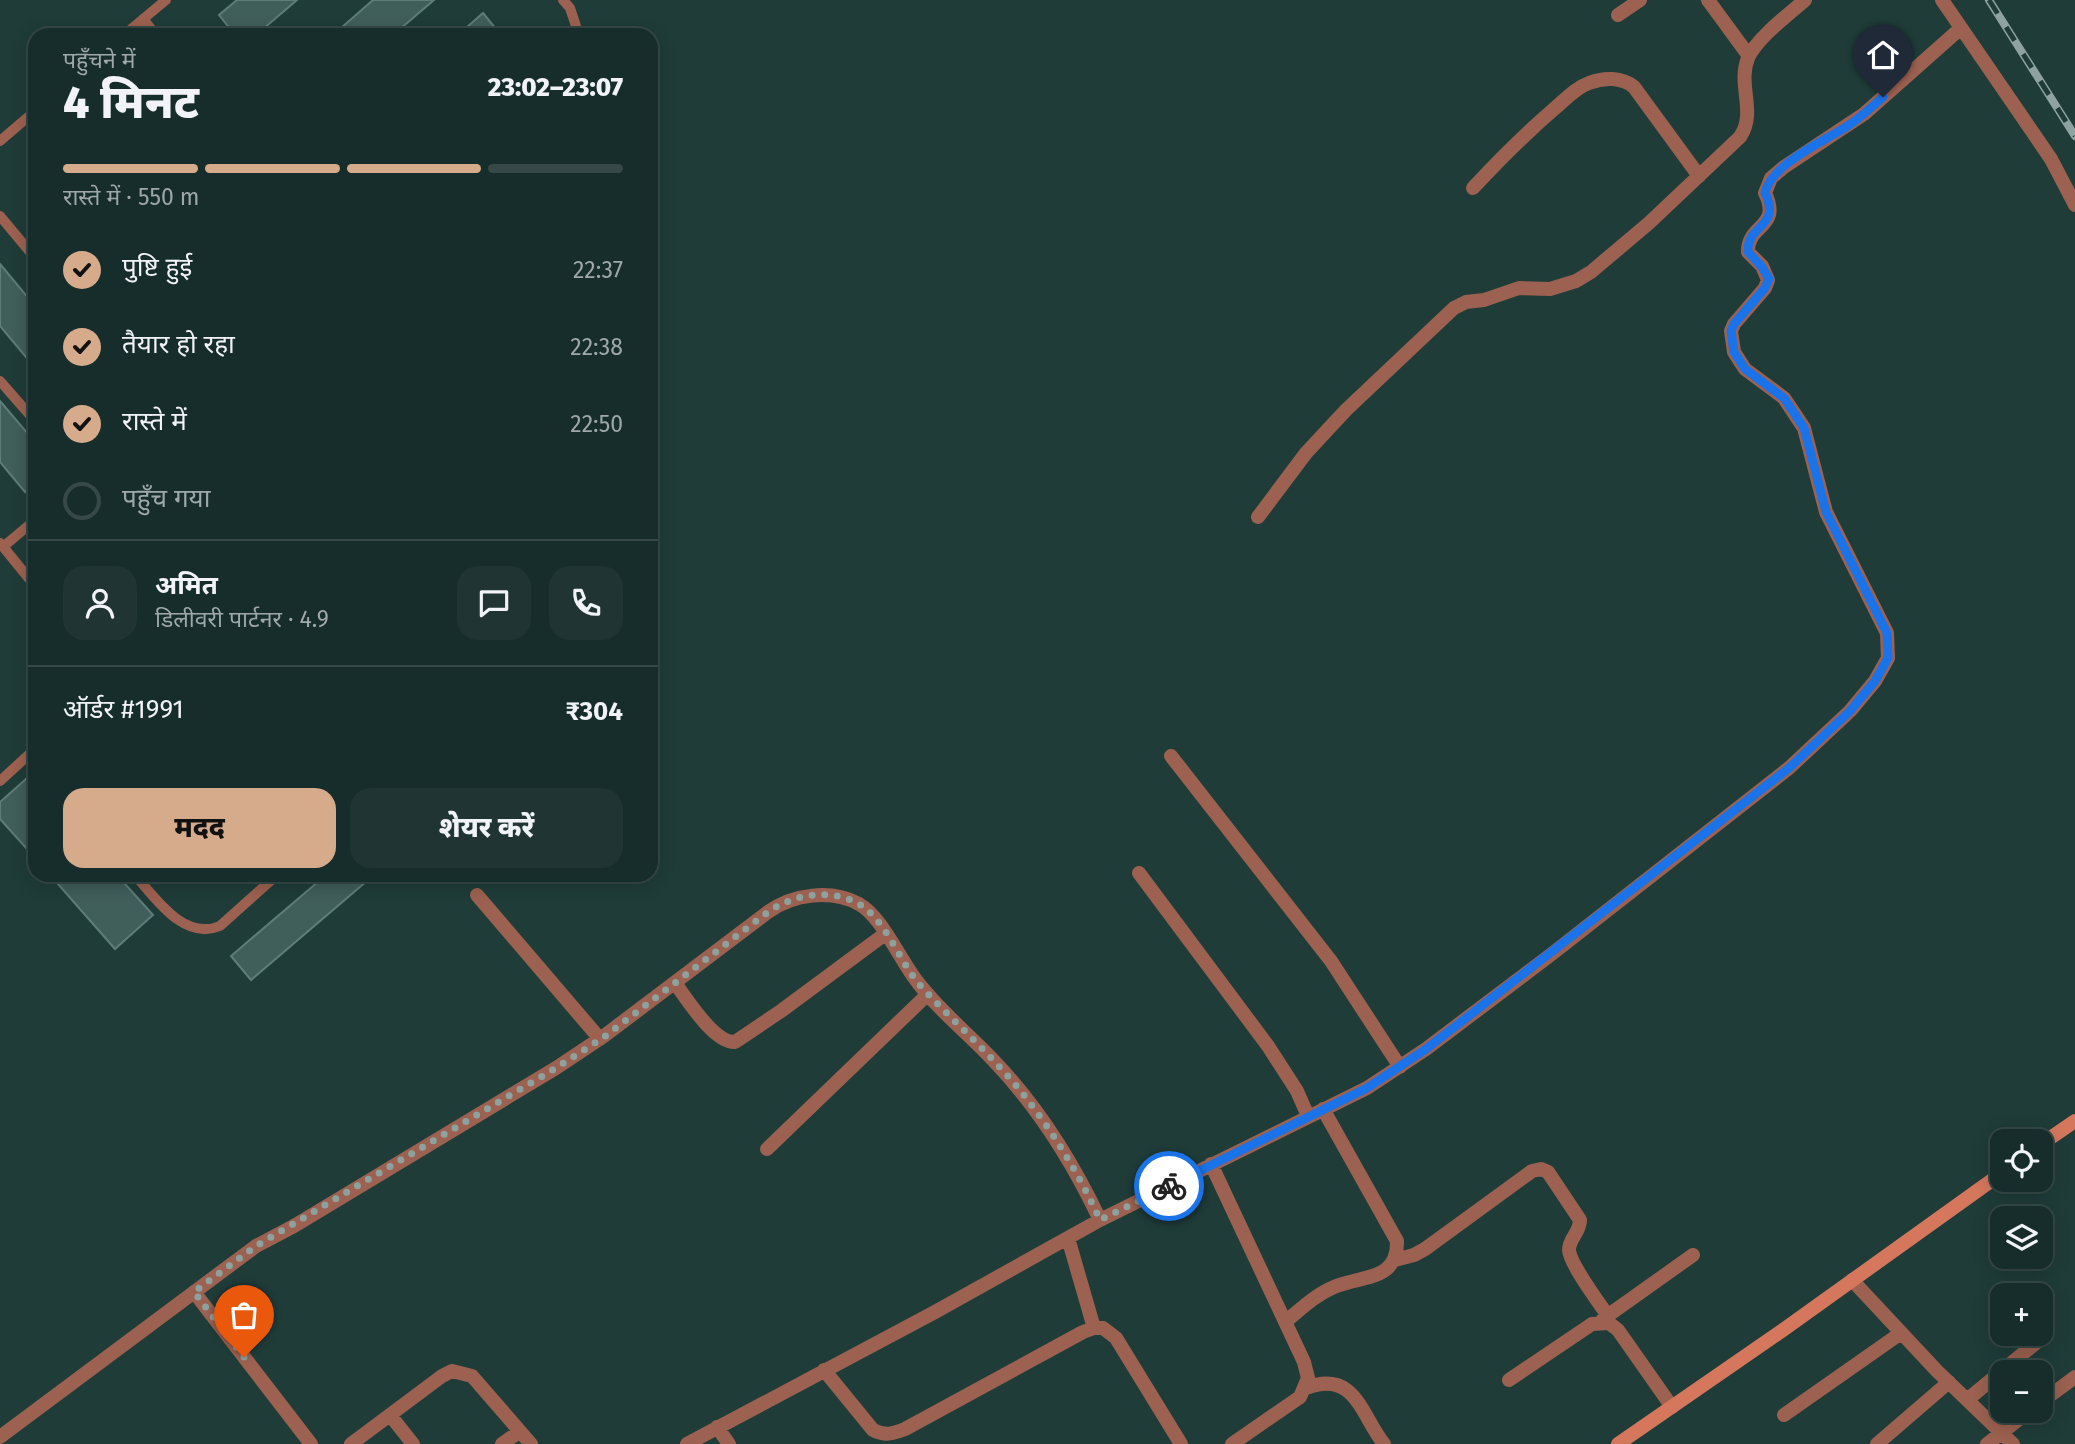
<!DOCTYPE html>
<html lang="hi">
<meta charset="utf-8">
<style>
:root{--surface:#172d2b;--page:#203533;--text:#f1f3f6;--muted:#9ea8a9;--line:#364947;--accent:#d6ab8b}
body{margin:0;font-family:"Fira Sans","Noto Sans Devanagari",sans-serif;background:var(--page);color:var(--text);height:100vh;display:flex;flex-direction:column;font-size:26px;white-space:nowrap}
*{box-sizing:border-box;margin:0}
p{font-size:23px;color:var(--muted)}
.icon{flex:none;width:38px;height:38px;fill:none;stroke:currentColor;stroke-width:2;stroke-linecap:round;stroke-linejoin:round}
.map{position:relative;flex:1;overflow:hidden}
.panel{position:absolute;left:28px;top:28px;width:630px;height:854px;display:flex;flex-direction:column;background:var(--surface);border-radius:21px;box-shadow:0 4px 18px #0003,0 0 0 2px var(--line)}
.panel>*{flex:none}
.tools{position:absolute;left:1990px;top:1129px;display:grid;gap:14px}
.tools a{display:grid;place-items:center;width:63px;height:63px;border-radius:14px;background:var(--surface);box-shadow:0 4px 18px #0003,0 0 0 2px var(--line);font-size:35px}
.pin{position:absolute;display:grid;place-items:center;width:60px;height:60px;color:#fff;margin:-72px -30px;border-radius:50% 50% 50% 0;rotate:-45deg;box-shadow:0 0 7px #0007}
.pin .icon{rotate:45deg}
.courier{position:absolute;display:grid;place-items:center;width:70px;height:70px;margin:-35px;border:5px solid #1a73e8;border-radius:50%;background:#fff;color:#222;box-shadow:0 2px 9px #0007}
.summary em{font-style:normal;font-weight:800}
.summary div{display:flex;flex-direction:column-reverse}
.summary{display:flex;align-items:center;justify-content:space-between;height:119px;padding:0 35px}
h1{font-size:46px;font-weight:800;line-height:52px}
.bar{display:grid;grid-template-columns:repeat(4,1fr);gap:10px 7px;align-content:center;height:84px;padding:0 35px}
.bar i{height:9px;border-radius:5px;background:var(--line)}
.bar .on{background:var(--accent)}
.bar p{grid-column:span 4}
.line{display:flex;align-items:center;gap:18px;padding:0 35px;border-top:2px solid var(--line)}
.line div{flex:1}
.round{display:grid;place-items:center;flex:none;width:74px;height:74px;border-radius:21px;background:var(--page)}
ol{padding:0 35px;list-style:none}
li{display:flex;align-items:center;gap:21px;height:77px}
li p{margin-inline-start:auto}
li .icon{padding:7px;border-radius:50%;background:var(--accent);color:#111;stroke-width:4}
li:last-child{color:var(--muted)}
li i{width:38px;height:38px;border:4px solid var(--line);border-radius:50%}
.button{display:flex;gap:14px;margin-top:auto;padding:14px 35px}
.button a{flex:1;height:80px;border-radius:21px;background:var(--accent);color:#111;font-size:28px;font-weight:800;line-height:80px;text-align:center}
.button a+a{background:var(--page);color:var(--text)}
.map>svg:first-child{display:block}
.building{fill:#405e5a;stroke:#5e7d78;stroke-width:2}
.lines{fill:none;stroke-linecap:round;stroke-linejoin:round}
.lane{stroke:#9c6150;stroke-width:10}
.street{stroke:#9c6150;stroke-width:14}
.secondary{stroke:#d4775c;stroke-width:14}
.rail-casing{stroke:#8ea3a0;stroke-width:8}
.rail{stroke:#1f3c39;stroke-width:5;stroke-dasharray:16;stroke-linecap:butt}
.done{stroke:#8da29f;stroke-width:7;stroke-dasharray:0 12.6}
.route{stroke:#1a73e8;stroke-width:9}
</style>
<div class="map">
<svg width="2075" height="1444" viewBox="0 0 2075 1444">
<rect width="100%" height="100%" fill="#1f3c39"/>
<path class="building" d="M237,0H297L256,35H235L219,15Z
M373,0H434L393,35H333Z
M483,13L501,35H458Z
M0,264L35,306V368L0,326Z
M0,401L35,442V484L25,492L0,462Z
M35,771V858L0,819V802Z
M50,875H117L153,915L115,949Z
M326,875H374L251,980L231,956Z"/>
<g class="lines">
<path class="lane" d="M563,0L570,8L579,35
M143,19L156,35
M124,35L166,0
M0,141L35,111
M0,216L35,258
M0,381L35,421
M0,543L35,586
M3,547L35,520
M0,781L35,749
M135,875C156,899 184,941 220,926L277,875"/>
<path class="street" d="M1708,0L1749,56
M1942,0L2051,159L2075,205
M1618,15L1640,0
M1473,188C1499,160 1525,134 1554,109C1565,100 1575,88 1589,83C1604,77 1622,77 1634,87L1699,176
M1258,517L1306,453L1346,410L1454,308L1466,302L1484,300L1519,288L1550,289L1576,281L1591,272L1649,223L1740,137C1757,112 1737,85 1748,58C1757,38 1788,15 1805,0
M1171,756L1331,961L1400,1067
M1139,873L1268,1046L1297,1091L1308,1116
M477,895L600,1039
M675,983C687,999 714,1043 735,1042L781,1011L885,934
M767,1149L928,994
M1211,1164L1304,1362L1308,1378L1300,1397L1232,1444
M1068,1238L1094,1328
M1395,1260L1414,1255L1425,1249L1532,1171L1541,1169L1548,1172L1580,1220C1580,1233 1569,1238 1569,1250C1570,1264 1599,1303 1608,1316
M1852,1280L1937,1371L2013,1444
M194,1292L311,1444
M1603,1319L1693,1255
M1285,1322C1301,1309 1315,1295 1334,1287C1361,1275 1398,1282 1397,1241L1323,1109
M824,1370L873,1430C885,1436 892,1434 905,1429L1083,1332L1094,1328H1103L1116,1338L1181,1444
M1509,1380L1592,1324L1609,1323L1618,1330L1672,1407
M1306,1388C1355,1369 1361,1415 1384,1444
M1967,1400L2037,1342
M2040,1403L2075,1377
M390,1415L413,1444
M1784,1415L1901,1333
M717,1427L729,1444
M0,1437L256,1246L294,1226L556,1068L604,1036L768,912C793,894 831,889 859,904C882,917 899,958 916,980C938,1010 969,1034 994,1061C1038,1107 1073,1163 1100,1220
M351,1444L442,1376L452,1371L472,1376L531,1444
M502,1444L519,1432
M687,1444L935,1312L1100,1220L1367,1088L1426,1049L1553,953L1789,768L1850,711L1875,681L1888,658L1887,633L1826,512L1804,428L1784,398L1745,369L1734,352L1731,331L1734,324L1765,288L1768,280L1762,266L1748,252C1747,224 1782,228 1765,193L1771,178L1784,167L1864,114L1961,28
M1877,1444L1949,1382
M1987,1444L2031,1410"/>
<path class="secondary" d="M2040,1145L2075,1121
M1618,1444L1783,1330L2002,1173"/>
<defs>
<path id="rail" d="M1989,0L2075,136"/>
</defs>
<use href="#rail" class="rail-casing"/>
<use href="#rail" class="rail"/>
</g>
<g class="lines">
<path class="done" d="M244,1357L194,1292L256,1246L556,1068L604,1037L768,912C793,894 832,888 859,904C885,919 900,962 919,984C943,1011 970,1035 994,1061C1038,1107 1074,1163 1100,1220L1169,1186"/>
<path class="route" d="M1169,1186L1367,1088L1426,1049L1789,768L1850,711L1875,681L1888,658L1887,633L1826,512L1804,428L1784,398L1745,369L1734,352L1731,331L1734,324L1765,288L1769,279L1762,267L1748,252C1746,224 1782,228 1765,193C1771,164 1825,141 1849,125C1861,117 1872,107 1883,97"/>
</g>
</svg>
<div class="tools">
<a><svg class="icon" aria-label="locate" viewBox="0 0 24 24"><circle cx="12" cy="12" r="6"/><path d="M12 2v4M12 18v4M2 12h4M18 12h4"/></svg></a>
<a><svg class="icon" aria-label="layers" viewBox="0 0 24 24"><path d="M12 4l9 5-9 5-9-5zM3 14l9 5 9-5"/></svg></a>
<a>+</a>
<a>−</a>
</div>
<div class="pin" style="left:244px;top:1357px;background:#ea580c"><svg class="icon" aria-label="bag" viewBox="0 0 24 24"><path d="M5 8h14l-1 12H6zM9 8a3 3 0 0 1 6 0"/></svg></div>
<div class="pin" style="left:1883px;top:97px;background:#1f2937"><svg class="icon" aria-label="home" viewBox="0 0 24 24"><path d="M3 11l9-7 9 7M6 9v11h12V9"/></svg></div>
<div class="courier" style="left:1169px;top:1186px"><svg class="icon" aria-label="bike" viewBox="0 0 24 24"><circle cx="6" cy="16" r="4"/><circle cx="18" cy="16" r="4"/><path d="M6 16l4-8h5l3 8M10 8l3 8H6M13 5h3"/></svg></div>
<section class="panel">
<div class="summary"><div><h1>4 मिनट</h1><p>पहुँचने में</p></div><em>23:02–23:07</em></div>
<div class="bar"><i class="on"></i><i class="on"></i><i class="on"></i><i></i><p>रास्ते में · 550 m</p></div>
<ol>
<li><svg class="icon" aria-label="check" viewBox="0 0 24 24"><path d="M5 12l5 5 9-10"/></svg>पुष्टि हुई<p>22:37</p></li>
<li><svg class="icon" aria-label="check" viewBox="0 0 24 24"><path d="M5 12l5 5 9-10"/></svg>तैयार हो रहा<p>22:38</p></li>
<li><svg class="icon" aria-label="check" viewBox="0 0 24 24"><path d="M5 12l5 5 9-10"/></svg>रास्ते में<p>22:50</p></li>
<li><i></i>पहुँच गया</li>
</ol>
<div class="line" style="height:126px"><a class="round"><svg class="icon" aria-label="person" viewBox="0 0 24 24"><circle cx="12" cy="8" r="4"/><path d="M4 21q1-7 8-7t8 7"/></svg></a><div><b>अमित</b><p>डिलीवरी पार्टनर · 4.9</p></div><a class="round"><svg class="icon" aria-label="chat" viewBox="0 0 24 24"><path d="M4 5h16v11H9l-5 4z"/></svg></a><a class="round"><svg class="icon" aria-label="phone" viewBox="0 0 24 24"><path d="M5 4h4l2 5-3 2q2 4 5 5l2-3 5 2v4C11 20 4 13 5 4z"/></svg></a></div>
<div class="line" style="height:91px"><div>ऑर्डर #1991</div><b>₹304</b></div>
<div class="button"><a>मदद</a><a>शेयर करें</a></div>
</section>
</div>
